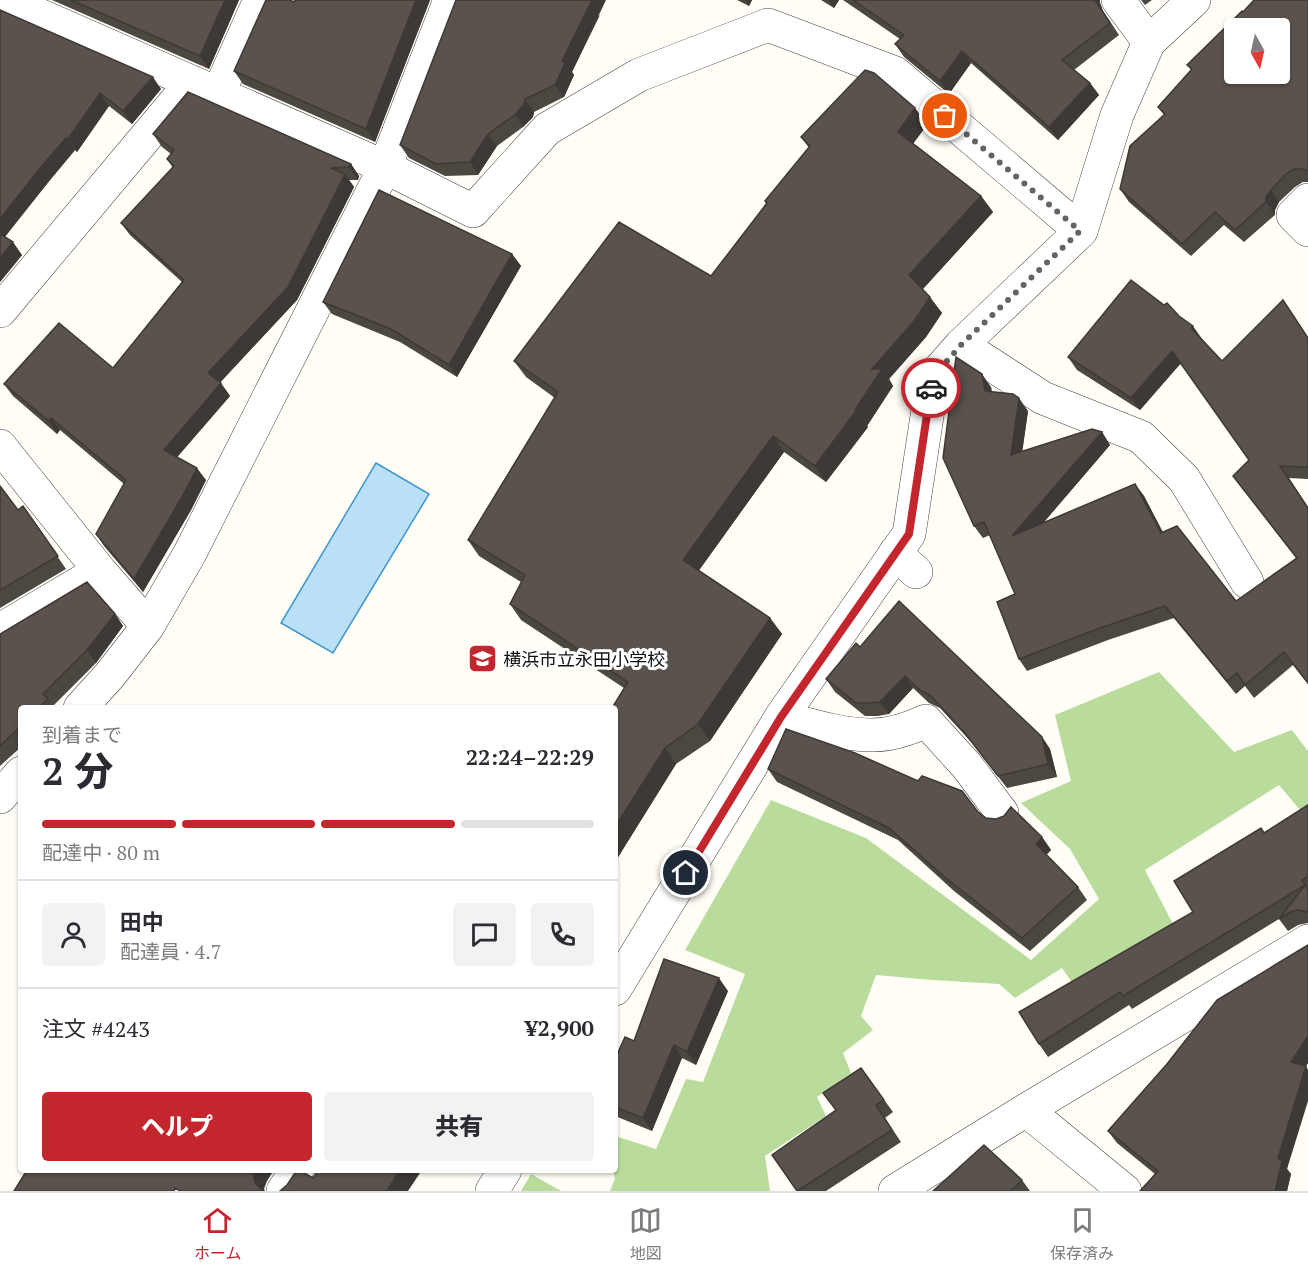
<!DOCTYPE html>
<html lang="ja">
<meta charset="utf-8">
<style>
:root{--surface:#fff;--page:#f2f2f3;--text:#2b2b33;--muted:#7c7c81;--line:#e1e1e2;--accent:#c4262e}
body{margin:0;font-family:"PT Serif","Noto Sans JP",serif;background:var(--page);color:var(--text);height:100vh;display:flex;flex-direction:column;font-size:22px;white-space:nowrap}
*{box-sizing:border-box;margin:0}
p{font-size:20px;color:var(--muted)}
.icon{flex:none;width:33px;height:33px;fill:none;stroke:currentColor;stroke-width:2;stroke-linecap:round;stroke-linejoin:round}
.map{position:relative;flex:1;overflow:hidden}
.panel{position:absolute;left:18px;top:705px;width:600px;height:468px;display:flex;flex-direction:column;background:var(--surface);border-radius:6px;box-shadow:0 2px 4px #0004}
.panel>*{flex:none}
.needle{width:39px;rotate:172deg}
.tools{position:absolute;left:1224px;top:18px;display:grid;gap:12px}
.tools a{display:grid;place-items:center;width:66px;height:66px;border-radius:6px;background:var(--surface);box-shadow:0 2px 4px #0004;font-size:30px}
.pin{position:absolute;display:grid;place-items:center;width:51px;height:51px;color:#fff;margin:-26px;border:3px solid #fff;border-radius:50%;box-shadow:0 2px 6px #0007}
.courier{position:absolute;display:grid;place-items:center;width:60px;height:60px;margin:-30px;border:4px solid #c4262e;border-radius:50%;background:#fff;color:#222;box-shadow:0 2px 8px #0007}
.summary em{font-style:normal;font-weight:800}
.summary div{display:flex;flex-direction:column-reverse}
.summary{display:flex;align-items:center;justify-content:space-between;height:102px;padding:0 24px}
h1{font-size:39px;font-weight:800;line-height:45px}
.bar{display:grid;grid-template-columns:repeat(4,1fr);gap:9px 6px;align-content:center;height:72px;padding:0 24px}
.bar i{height:8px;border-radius:4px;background:var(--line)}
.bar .selected{background:var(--accent)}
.bar p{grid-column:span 4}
.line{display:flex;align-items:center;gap:15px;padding:0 24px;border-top:2px solid var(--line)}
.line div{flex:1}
.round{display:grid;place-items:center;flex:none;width:63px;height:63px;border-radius:6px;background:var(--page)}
.action{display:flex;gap:12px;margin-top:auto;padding:12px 24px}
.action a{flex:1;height:69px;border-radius:6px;background:var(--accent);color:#fff;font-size:24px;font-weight:800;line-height:69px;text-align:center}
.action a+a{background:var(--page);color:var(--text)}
.tabs{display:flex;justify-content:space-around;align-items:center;height:84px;border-top:2px solid var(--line);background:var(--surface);font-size:16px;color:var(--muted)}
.tabs a{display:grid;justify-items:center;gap:3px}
.tabs .selected{color:var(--accent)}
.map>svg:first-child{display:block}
.forest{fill:#b9dc9c}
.water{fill:#b9e0f7;stroke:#3f96cf;stroke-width:1.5}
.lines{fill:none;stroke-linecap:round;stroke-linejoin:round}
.minor-casing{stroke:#444;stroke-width:34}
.minor{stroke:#fff;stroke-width:33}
.wall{fill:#4d4742}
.shaded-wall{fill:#3f3936}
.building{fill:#5a524d;stroke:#3f3936;stroke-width:1.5;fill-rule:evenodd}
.done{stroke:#646461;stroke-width:6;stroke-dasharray:0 10.8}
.route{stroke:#c4262e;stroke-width:8}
.labels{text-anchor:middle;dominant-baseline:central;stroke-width:6;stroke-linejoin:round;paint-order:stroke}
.poi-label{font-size:18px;fill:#111;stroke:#fff;text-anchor:start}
</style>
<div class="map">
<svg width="1308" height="1191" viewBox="0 0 1308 1191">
<rect width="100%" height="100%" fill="#fffdf5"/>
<path class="forest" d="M1159,672L1234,752L1292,730L1308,751V806L1300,810L1279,785L1145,870L1174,926L1098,1020L1062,968L1015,998L999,984L932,980L876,975L861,1016L873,1030L843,1053L851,1073L817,1097L826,1116L765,1156L770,1191H610L615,1179L613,1170H615V1136L656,1149L686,1079L703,1082L745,974L685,950L771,800L866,838L1031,960L1099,899L1070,849L1021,803L1071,781L1055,715Z
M531,1174L561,1191H521Z"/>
<path class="water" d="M376,463L429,494L333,653L281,623Z"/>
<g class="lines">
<defs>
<path id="minor" d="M5,0L385,167L473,211L547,129L639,75L768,25L895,73L1081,231
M1118,0L1149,42
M218,94L260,0
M1308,200L1293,215L1308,230
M0,311L192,82
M961,345L1043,398L1141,437L1184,479L1247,582
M0,446L100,571L148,626
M895,553L916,572
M0,630L100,571
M80,708L110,675L148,626L190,553L385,167L450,0
M781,717C810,725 841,735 872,735C891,735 909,729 926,721L967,766L1002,813
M0,797L21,773
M615,989L781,717L909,534L933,377L961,345L1081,231L1117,115L1149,42L1194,0
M1026,1110L1125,1191
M283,1191L297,1170
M492,1191L505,1170
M895,1191L1026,1110L1308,941"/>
</defs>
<use href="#minor" class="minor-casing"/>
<use href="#minor" class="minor"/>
</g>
<path class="wall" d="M52,0H239L209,69Z
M295,0H430L375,142L243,84L234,71Z
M737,0H752L749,6Z
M821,0H839L834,8Z
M843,0H1100V3L1103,11L1119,35L1074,70L1090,83L1099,95L1058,140L971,63L949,94L904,57L895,44L900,39Z
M1141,0H1152L1145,5Z
M1308,0V182H1303L1295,187L1279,202L1275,210V215L1244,242L1224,225L1191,256L1129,202L1120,189L1164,115L1158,107L1191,70L1187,65L1243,12Z
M0,10L161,89L132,124L109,106L77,152L75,150L50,180L5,237L22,255L0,282Z
M600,15L572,72L574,75L564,97L534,112L533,117L523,127L497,146L478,175L445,176L409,158L400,145Z
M915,108L927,125L913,143L981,196L993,212L923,289L942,313L926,337L889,379L893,386L867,426L868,427L826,482L784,452L699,570L770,618L782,634L710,741L676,764L615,862L624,688L521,620L510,604L521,582L479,556L468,540L555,398L526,377L514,361L711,276L766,204L765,201L809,148L801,137Z
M153,134L351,164L359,176L358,180H349L354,187L297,300L220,382L230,396L177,457L206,480L191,510L143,592L104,546L96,534L124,484L60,430L57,434L13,396L4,384L113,368L182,282L130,235L121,223L173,168L167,159L171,154L162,147Z
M512,254L521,266L457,377L400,342L332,314L323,302Z
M1283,300L1308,337V479L1289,478L1308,507V684L1293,665L1254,698L1245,686L1236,694L1174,618L1108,640L1027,671L1019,659L1015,594L990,535L983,538L974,526L991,387L992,392L1028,411L1022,452L1102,432L1110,445L1043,523L1135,484L1144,496L1163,532L1236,601L1296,558L1233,476L1249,460L1181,363L1140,410L1077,370L1068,357L1202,339L1222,361Z
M0,486L18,510L23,506L66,569L0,608Z
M115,614L123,626L96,663L53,706L54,708H21V747L0,766V634Z
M860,647L1042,737L1050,749L1057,777L1007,788L973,744L940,708L929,703L913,688L889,714L878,716H865L835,692L826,679Z
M768,769L978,812L986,818L1042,837L1051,850L1046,855L1078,887L1087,900L1030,951L954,891L898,840L777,782Z
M1308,805V923L1298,925L1288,931L1279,919L1132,1009L1129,1005L1048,1057L1039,1044L1193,912L1261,828L1265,833Z
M1308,945V1063L1306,1066L1287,1169L1291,1174L1287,1191H1140L1155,1174L1117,1143L1108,1131Z
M728,991L696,1065L682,1058L652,1131L615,1116V1059L634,1041Z
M861,1068L893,1112L885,1118L901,1142L826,1191H797L836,1110Z
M1022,1180L1030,1191H933Z"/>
<path class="shaded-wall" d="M225,0H239L209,69L200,56Z
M416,0H430L375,142L366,129Z
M592,0H606L572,72L574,75L564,97L555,85L562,61Z
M745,0H752L749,6Z
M828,0H839L834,8Z
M1095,0H1100V3L1103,11L1119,35Z
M962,51L971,63L949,94L940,81Z
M153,77L161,89L132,124L123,111Z
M1090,83L1099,95L1058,140L1049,127Z
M100,93L109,106L77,152L68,139Z
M525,99L534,112L533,117L523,127L515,115Z
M915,108L927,125L910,148L898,132Z
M488,134L497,146L478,175L470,162Z
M66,138L75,150L50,180L1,241L0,239V219L41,167Z
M351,164L359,176L358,180L349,167Z
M345,174L354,187L297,300L217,386L208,373Z
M1271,190L1279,202L1275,210V215L1266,202V197Z
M981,196L993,212L920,292L909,275Z
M13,242L22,255L0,282V258Z
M512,254L521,266L457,377L449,365Z
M930,297L942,313L926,337L889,379L893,386L867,426L868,427L826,482L815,466L855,410L872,369Z
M1193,326L1202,339L1200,341L1191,328Z
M1172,351L1181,363L1140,410L1131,398Z
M982,374L991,387L993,404L985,391Z
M221,383L230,396L173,462L164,450Z
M1019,398L1028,411L1020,468L1011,455Z
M51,418L60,430L57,434L49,421Z
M1102,432L1110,445L1021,549L1012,536Z
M773,436L784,452L695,576L683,560Z
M197,468L206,480L191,510L143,592L134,579Z
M1135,484L1144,496L1169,546L1161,533Z
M115,614L123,626L96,663L87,650Z
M770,618L782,634L710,741L698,724Z
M905,676L913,688L889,714L880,702Z
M1042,737L1050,749L1057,777L1048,764Z
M665,748L676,764L615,862V827Z
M1042,837L1051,850L1045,856L1036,844Z
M719,978L728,991L696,1065L687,1052Z
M1308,1036V1063L1300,1075L1291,1062Z
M674,1045L682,1058L652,1131L643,1118Z
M1306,1066L1308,1070V1101L1287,1169L1291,1174L1287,1191H1275L1278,1158Z
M254,1170H274L267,1181L264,1189L265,1191H260L255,1183L253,1173Z
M400,1170H422L408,1191H387Z"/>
<path class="building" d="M71,0H225L200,56Z
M266,0H290L294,2L295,0H416L366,129L234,71Z
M456,0H592L562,61L565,63L555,85L525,99L524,104L515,115L488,134L470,162L436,164L400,145Z
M853,0H1095L1110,23L1062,60L1090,83L1049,127L962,51L940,81L895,44L904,35Z
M1254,0H1308V172L1303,169H1294L1286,174L1271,190L1266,197V202L1235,230L1215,212L1182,244L1120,189L1130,146L1165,114L1158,107L1192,69L1187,65L1242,11L1243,12ZM1234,28H1280V74H1234Z
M0,10L153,77L123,111L100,93L68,139L66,138L41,167L0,219Z
M865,70L874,73L915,108L898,132L981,196L909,275L930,297L914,321L872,369H882L855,410L856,411L815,466L773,436L683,560L770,618L698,724L665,748L615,827V708H612L628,682L510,604L525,575L468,540L558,392L514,361L619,222L711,276L767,203L765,201L810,146L801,137Z
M188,92L351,164L349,167L331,168L345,174L288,287L208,373L221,383L164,450L197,468L182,497L134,579L96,534L126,480L51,418L49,421L4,384L59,323L113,368L184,280L121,223L174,166L167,159L174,150L153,134Z
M379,190L512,254L449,365L391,329L323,302Z
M0,234L13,242L0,258Z
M1131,280L1164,305L1167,303L1179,316L1193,326L1191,328L1222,361L1283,300L1308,338V467L1280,466L1308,508V683L1284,652L1245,685L1237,673L1227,681L1165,606L1100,628L1019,659L997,602L1015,594L984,522L974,526L943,458L956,357L982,374L985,391L1013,394L1019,398L1011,455L1092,429L1102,432L1012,536L1135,484L1161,533L1177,526L1236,601L1297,558L1233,476L1249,460L1172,351L1131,398L1068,357Z
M0,486L18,510L23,506L58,556L0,590Z
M87,582L115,614L87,650L43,694L48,699L39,708H21V726L0,746V634Z
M899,601L1042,737L1048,764L998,776L964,732L931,696L920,690L905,676L880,702L869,703H856L826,679L856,643L860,647Z
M786,729L855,753L918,781L922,776L962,791L978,812L986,818L996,819L1004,816L1011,807L1012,808L1042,837L1036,844L1078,887L1022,938L946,878L889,828L768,769Z
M1308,805V876L1302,880L1308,890V912L1298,910L1290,912L1279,919L1305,885L1123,996L1120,992L1039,1044L1019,1012L1193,912L1174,881L1261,828L1264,833Z
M1308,945V1036L1291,1062L1306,1066L1278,1158L1282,1161L1275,1191H1140L1158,1171L1108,1131L1167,1064L1217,1000Z
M664,959L719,978L687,1052L674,1045L643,1118L615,1107V1059L625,1037L634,1041Z
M861,1068L884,1100L876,1105L892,1130L797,1191L772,1155L836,1110L823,1093Z
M984,1145L1022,1180L1011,1191H933Z
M27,1170H254L253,1173L255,1183L263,1191H180L175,1188L174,1191H14Z
M297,1170H299L313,1178L318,1170H400L387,1191H280L287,1185Z"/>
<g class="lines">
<path class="done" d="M931,388L933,377L961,345L1080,231L945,116"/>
<path class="route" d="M686,873L781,717L909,534L931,388"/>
</g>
<defs>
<symbol id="school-square" viewBox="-11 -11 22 22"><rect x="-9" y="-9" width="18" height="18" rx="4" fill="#c4262e" stroke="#fff"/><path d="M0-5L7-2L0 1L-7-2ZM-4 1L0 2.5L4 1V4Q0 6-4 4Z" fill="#fff"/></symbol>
</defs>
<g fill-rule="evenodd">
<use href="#school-square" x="466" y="642" width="33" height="33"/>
</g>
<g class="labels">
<g class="poi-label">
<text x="503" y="659">横浜市立永田小学校</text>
</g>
</g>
</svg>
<div class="tools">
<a><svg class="needle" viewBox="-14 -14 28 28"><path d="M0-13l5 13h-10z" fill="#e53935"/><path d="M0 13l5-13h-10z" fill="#7c7c81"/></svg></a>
</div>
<div class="pin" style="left:945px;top:116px;background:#ea580c"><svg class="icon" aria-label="bag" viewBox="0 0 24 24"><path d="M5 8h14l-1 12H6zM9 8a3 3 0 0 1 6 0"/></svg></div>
<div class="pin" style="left:686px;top:873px;background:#1f2937"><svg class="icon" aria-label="home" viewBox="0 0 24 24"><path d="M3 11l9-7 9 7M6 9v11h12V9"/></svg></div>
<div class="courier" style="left:931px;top:388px"><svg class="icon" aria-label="car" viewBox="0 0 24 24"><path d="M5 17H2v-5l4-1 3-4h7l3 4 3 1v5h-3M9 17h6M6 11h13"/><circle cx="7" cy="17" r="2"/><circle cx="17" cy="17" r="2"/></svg></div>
<section class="panel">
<div class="summary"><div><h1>2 分</h1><p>到着まで</p></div><em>22:24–22:29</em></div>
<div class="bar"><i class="selected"></i><i class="selected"></i><i class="selected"></i><i></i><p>配達中 · 80 m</p></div>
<div class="line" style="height:108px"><a class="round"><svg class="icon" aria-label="person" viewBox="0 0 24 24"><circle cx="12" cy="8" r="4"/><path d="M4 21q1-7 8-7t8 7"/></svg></a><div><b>田中</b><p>配達員 · 4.7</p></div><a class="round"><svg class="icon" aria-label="chat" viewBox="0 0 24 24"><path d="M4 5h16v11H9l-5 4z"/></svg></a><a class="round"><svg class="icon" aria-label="phone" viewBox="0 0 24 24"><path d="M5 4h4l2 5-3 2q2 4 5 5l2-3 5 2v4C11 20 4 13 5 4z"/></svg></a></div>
<div class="line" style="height:78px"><div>注文 #4243</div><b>¥2,900</b></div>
<div class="action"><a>ヘルプ</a><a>共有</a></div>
</section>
</div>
<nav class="tabs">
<a class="selected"><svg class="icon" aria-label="home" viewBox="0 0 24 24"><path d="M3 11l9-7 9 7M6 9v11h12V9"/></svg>ホーム</a>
<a><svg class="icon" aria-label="map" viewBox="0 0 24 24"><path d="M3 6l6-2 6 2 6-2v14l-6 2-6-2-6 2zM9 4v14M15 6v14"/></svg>地図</a>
<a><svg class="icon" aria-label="saved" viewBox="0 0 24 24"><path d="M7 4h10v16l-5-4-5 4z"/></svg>保存済み</a>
</nav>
